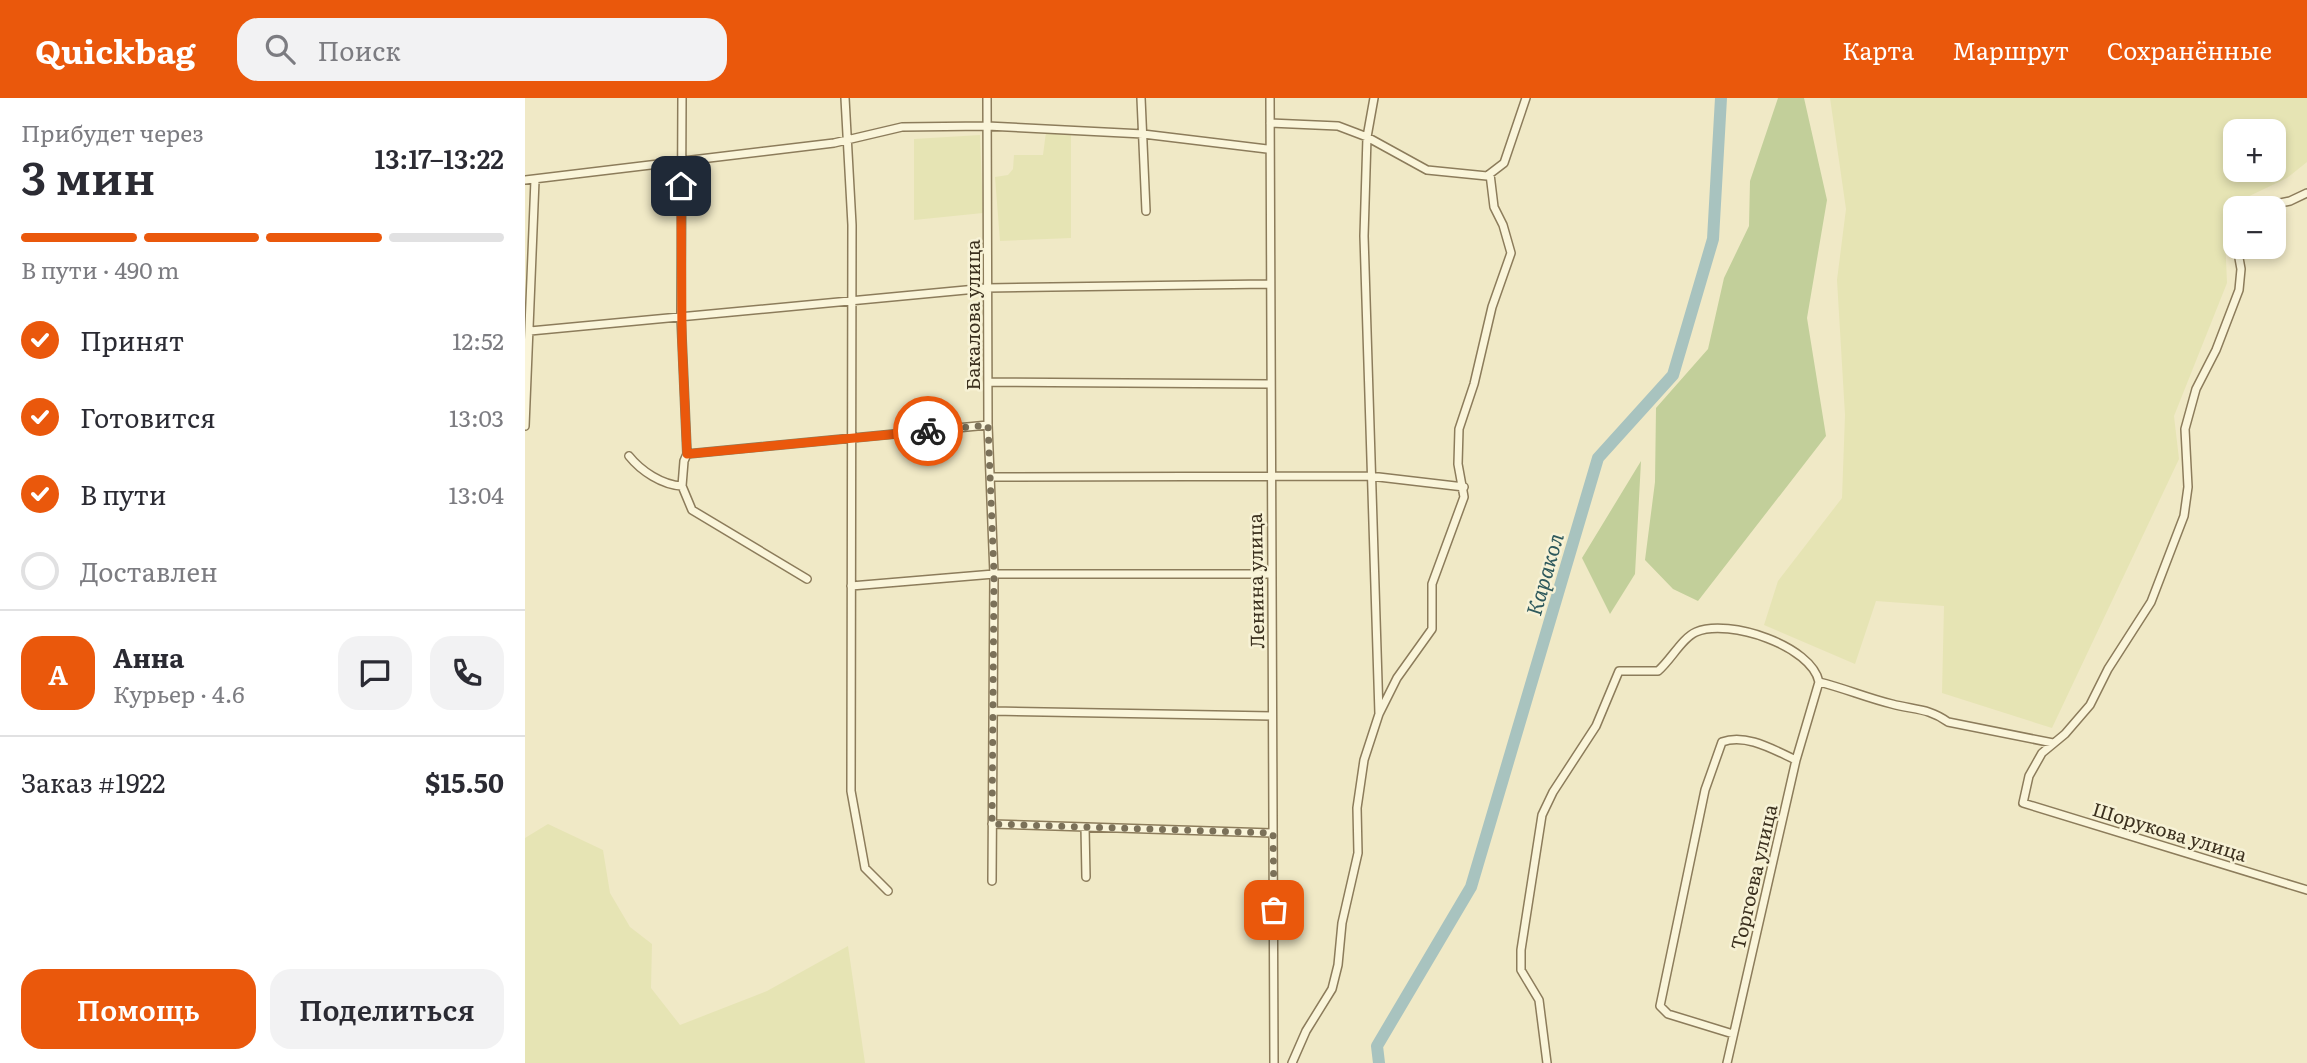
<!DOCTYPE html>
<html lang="ru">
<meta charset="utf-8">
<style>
:root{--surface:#fff;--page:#f2f2f3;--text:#2b2b33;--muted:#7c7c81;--line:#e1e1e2;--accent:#ea580c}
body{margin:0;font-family:Literata,serif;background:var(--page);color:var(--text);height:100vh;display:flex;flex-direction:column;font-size:26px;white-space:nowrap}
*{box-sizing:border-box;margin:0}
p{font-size:23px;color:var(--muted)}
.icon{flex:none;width:38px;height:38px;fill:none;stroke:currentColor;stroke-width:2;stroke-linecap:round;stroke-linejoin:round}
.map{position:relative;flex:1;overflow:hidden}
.details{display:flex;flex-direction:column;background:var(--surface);width:525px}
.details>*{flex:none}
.buttons{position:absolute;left:1698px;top:21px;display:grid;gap:14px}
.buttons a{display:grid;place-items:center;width:63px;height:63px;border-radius:14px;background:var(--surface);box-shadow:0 4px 10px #0003;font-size:35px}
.pin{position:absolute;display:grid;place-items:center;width:60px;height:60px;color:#fff;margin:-30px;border-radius:14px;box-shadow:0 4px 10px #0006}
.courier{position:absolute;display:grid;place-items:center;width:70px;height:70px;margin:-35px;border:5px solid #ea580c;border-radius:50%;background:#fff;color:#222;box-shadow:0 2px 9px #0007}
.headline em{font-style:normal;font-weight:600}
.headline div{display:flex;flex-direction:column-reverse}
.headline{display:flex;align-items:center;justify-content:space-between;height:119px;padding:0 21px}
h1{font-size:46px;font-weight:600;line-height:52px}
.bar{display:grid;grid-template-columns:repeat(4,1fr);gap:10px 7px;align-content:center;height:84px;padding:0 21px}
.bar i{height:9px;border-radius:5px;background:var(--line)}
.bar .on{background:var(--accent)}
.bar p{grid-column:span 4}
.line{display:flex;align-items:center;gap:18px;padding:0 21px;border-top:2px solid var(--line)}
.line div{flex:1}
.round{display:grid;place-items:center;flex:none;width:74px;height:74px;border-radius:21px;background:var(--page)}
ol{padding:0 21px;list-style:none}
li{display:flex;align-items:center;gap:21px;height:77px}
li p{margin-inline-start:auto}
li .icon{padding:7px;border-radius:50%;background:var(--accent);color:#fff;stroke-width:4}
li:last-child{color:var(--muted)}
li i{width:38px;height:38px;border:4px solid var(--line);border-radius:50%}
.cta{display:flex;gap:14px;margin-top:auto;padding:14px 21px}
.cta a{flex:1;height:80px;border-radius:21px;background:var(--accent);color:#fff;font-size:28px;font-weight:600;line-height:80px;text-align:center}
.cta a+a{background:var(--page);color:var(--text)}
header{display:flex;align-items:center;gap:42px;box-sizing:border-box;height:98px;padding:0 35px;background:var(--accent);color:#fff}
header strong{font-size:33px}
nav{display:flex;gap:38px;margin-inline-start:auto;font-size:24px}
.search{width:490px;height:63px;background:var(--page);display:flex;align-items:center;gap:18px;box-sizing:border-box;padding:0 24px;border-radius:21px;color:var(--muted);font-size:26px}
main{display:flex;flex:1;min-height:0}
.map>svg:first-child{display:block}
.farmland{fill:#e6e4b4;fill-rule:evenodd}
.green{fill:#c2cf9a}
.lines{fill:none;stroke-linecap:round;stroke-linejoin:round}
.river{stroke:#a8c3bf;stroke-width:12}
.street-casing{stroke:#8c7c5b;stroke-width:10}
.street{stroke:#faf5da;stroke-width:7}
.done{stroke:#7b7159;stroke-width:7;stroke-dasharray:0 12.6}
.route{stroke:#ea580c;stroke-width:9}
.labels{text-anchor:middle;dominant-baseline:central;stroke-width:5;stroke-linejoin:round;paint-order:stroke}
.street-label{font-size:19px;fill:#3c311f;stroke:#f7f2d6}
.water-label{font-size:21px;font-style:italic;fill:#2e595c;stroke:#f7f2d6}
</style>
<header>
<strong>Quickbag</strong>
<div class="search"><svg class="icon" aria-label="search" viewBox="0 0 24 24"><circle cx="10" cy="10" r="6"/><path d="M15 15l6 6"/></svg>Поиск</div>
<nav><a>Карта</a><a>Маршрут</a><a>Сохранённые</a></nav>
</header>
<main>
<section class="details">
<div class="headline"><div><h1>3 мин</h1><p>Прибудет через</p></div><em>13:17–13:22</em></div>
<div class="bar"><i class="on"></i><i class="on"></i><i class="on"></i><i></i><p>В пути · 490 m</p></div>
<ol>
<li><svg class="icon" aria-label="check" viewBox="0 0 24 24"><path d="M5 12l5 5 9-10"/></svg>Принят<p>12:52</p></li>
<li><svg class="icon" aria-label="check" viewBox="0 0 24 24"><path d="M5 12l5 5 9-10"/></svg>Готовится<p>13:03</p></li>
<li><svg class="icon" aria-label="check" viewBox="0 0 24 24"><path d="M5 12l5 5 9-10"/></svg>В пути<p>13:04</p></li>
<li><i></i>Доставлен</li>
</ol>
<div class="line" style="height:126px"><b class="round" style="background:var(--accent);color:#fff">А</b><div><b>Анна</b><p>Курьер · 4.6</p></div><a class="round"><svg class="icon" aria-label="chat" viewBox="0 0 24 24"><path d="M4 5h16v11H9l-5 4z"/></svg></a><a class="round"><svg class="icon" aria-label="phone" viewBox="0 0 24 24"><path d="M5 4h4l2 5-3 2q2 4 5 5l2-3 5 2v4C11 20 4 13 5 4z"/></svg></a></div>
<div class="line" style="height:91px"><div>Заказ #1922</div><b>$15.50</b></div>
<div class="cta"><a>Помощь</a><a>Поделиться</a></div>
</section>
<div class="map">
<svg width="1782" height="965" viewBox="0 0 1782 965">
<rect width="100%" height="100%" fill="#f0e9c6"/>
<path class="farmland" d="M1305,0H1782V64L1762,80L1714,103L1710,110L1700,137L1702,185L1649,318L1654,361L1527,630L1417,595L1419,508L1351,503L1330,566L1239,527L1253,483L1317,400L1320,317L1312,182L1321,111ZM1748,33V72H1710V33Z
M521,34L546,36V140L475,143L470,79L483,77L488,71L489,57H518Z
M455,37L458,115L389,122V41Z
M23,726L78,752L85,795L105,829L127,846L126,890L155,927L242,893L323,848L340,965H0V740Z"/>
<path class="green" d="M1253,0H1279L1302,102L1282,220L1301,338L1173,503L1148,491L1120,462L1130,384L1131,310L1183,251L1199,180L1224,128L1225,83Z
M1116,363L1110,476L1085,516L1057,460Z"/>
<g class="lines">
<path class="river" d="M854,965L852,948L946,789L1073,360L1148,277L1188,141L1196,0"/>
<defs>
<path id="street" d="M157,0L156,219L162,356L463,327
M320,0L327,127L326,693L340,770L363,793
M462,0L463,327L469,476L467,783
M616,0L621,113
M745,0L749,965
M849,0L842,39L839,138L854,616
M745,25L813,28L842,39L902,72L962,78L979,65L1001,0
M0,82L309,45L377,29L462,28L618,36L742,51
M1731,110L1765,103L1782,95
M1712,149L1716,171L1714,192L1691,252L1671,291L1660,331L1663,389L1659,418L1626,504L1583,571L1565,607L1540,636L1517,655L1504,678L1498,705L1782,792
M5,233L462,190L743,186
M463,284L744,286
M0,328L10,82
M162,356L159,363L157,388L167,412L282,481
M104,358C116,373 137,387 157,388
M465,379L845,378L939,389
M326,488L469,476H746
M1294,584C1319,590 1342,600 1367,606C1389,612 1404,610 1423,624L1528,645
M468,613L747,618
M467,726L748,735
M560,729L561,779
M1208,936L1143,916L1135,908L1180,692L1197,644C1221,635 1249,652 1271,662
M767,965L781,933L807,891L813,867L817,825L833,755L832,710L839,662L854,616L872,580L907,531V486L939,399L933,366L934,331L949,286L967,209L986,155L978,127L969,109L965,76
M1022,965L1014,902L996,872V852L1017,717L1028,694L1071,628L1094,573H1133C1146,562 1157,540 1171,534C1204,520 1287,548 1294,584L1271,662L1202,965"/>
</defs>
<use href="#street" class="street-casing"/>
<use href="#street" class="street"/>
</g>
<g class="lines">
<path class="done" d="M403,333L463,327L469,476L467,726L748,735L749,812"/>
<path class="route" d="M156,88L157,243L162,356L403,333"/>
</g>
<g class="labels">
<g class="street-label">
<text transform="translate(447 217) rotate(-90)">Бакалова улица</text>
<text transform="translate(730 483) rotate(-91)">Ленина улица</text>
<text transform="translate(1645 733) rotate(17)">Шорукова улица</text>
<text transform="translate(1228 779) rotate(-77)">Торгоева улица</text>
</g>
<g class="water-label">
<text transform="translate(1018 476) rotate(-74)">Каракол</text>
</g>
</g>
</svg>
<div class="buttons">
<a>+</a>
<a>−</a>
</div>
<div class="pin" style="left:749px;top:812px;background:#ea580c"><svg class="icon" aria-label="bag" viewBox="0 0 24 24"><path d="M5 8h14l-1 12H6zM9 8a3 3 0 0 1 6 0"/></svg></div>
<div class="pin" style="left:156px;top:88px;background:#1f2937"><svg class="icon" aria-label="home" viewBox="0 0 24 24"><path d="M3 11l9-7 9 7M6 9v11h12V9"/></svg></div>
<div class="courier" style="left:403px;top:333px"><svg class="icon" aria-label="bike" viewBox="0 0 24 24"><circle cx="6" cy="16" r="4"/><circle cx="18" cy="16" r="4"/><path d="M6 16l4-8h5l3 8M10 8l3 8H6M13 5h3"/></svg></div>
</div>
</main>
